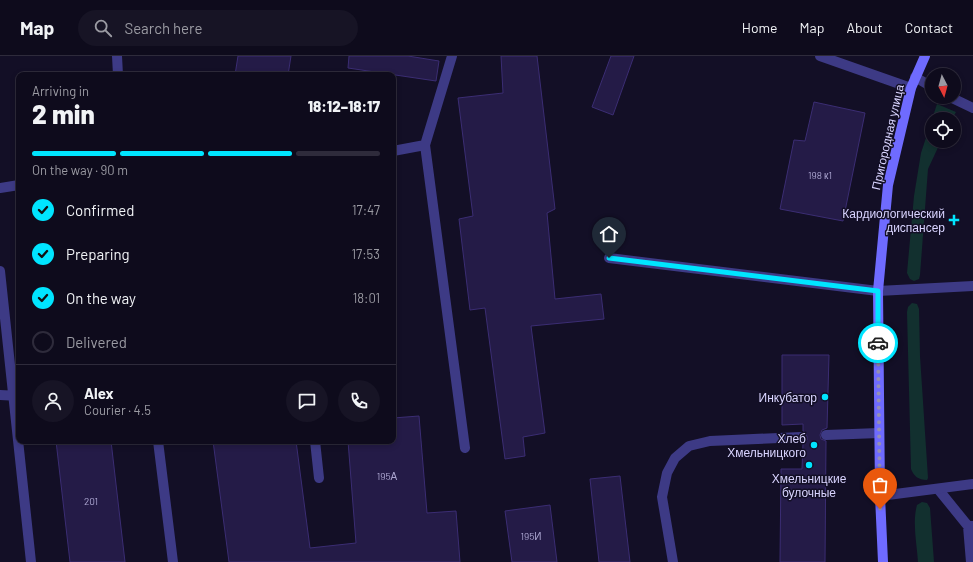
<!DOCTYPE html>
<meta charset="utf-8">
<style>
:root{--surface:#0e0b1c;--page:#171425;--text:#f1f3f6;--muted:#9b9ba3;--line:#2e2b3b;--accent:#00e5ff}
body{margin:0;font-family:Barlow,sans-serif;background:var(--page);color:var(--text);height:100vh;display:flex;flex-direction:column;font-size:15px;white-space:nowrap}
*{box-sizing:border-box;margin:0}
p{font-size:13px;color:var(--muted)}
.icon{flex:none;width:22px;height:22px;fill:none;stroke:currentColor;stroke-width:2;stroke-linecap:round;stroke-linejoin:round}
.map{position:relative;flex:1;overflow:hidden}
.panel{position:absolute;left:16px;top:16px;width:380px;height:372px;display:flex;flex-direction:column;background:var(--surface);border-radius:8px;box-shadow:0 2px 6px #0003,0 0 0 1px var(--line)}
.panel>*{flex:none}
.needle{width:26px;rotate:174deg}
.fabs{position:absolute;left:925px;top:12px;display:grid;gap:8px}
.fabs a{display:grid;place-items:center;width:36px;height:36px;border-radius:50%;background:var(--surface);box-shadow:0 2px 6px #0003,0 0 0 1px var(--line);font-size:20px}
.pin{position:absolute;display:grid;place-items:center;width:34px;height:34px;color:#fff;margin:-41px -17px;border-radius:50% 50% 50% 0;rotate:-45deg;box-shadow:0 0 4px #0007}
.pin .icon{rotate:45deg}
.courier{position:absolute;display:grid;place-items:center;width:40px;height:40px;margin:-20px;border:3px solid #00e5ff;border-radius:50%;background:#fff;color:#222;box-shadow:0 1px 5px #0007}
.headline em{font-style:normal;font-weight:800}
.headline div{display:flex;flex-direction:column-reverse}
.headline{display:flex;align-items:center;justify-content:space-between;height:68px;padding:0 16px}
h1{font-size:26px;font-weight:800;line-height:30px}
.bar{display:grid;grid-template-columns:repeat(4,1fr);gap:6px 4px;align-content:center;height:48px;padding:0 16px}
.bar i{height:5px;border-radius:3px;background:var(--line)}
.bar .current{background:var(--accent)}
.bar p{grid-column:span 4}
.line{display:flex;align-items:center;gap:10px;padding:0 16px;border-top:1px solid var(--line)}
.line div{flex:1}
.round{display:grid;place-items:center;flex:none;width:42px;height:42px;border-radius:21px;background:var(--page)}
ol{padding:0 16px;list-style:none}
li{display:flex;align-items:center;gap:12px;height:44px}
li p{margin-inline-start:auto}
li .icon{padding:4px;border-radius:50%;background:var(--accent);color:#111;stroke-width:4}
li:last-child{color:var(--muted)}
li i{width:22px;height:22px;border:2px solid var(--line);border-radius:50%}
header{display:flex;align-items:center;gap:24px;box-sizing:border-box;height:56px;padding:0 20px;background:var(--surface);border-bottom:1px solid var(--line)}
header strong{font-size:19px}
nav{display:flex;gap:22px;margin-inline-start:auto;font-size:14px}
.search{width:280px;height:36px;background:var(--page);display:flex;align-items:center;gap:10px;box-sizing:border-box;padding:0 14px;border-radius:22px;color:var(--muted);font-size:15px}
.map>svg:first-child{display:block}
.green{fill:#12302f}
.building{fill:#241b47;stroke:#3b2d73}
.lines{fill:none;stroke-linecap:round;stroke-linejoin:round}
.lane{stroke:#3d3a85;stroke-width:10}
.street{stroke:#3d3a85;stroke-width:10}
.secondary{stroke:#6f6bff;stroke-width:10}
.done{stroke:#948fb3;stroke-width:4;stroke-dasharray:0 7.2}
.route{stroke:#00e5ff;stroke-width:5}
.poi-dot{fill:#00e5ff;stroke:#130f26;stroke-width:1.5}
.labels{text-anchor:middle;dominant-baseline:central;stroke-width:3;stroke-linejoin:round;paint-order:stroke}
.number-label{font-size:10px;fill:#aca6d1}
.street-label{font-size:12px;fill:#d9d4ff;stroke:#130f26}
.poi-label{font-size:12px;fill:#d9d4ff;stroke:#130f26;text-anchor:end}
</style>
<header>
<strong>Map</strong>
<div class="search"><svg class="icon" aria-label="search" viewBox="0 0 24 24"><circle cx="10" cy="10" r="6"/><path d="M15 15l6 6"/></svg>Search here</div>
<nav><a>Home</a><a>Map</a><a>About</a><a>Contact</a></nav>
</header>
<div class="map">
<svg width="973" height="506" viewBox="0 0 973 506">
<rect width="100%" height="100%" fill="#130f26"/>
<path class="green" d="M937,48L956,56L952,63H932V85H941L928,113L920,219L919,223L914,225L910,223L907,217L914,140L921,97Z
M912,247L917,248L919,253L920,300L928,422L927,424C918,424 914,420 911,413L907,256L908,251Z
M922,446L927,447L930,452L934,506H918C917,488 912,467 917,449Z"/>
<path class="building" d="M238,0H291L288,19H235Z
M349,0H408L439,5L436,25L348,12Z
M501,0H537L555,153L547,157L555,243L601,238L604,263L531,270L545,377L523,381L525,400L505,403L485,252L470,254L459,163L473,160L458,42L503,37Z
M611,0H634L613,59L592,51Z
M814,46L865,57L843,165L780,153L794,84L805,85Z
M782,299H829L827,372L822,374L820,379L821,383L826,385L825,506H780L781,413H802L803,387L807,384V381L806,377L803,375V368L782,369Z
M419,360L427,457L456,455L460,506H229L213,385H296L310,492L356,487L348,385H393V362Z
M56,385H111L125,506H70Z
M620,420L630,506H599L590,423Z
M550,449L557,506H512L505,455Z"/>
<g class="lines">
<path class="lane" d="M117,0L118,19
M452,0L425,89L465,392
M820,0L911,32
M915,21L932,31
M950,41L973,52
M393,95L425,89
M0,132L19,129
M609,202L878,235L973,230
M0,215L31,506
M0,339L19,340
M826,379L879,377
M158,385L173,506
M315,385L319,422
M938,433L968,470H973
M968,470L971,506
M673,506L662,441L667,417L675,402L689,390L710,385L801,381"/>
<path class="street" d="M880,440L973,428"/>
<path class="secondary" d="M883,506L880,440L878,235L888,129L911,32L925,0"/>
</g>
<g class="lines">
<path class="done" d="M878,287L880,453"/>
<path class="route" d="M609,202L878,235V287"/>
</g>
<g class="poi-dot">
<path d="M952 158h4v4h4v4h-4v4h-4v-4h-4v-4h4z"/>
<circle cx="825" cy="341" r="4"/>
<circle cx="814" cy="389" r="4"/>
<circle cx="809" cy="409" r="4"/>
</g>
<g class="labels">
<g class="number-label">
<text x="820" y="119">198 к1</text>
<text x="387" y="420">195А</text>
<text x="91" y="445">201</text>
<text x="531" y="480">195И</text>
</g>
<g class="street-label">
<text transform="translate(887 81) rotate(-77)">Пригородная улица</text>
</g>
<g class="poi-label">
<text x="945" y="157">Кардиологический<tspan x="945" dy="14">диспансер</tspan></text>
<text x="817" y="341">Инкубатор</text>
<text x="806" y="382">Хлеб<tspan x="806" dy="14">Хмельницкого</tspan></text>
<text x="809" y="422" text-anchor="middle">Хмельницкие<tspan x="809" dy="14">булочные</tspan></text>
</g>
</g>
</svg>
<div class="fabs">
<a><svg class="needle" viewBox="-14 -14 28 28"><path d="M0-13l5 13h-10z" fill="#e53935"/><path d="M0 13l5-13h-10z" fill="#9b9ba3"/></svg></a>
<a><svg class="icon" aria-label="locate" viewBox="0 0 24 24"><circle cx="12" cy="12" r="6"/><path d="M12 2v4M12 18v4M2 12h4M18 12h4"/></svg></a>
</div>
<div class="pin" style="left:880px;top:453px;background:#ea580c"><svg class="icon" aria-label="bag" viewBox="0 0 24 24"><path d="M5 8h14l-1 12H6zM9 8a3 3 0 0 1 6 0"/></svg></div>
<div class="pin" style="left:609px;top:202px;background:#1f2937"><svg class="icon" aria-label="home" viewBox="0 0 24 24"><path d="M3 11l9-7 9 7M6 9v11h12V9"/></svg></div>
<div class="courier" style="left:878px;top:287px"><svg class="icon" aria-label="car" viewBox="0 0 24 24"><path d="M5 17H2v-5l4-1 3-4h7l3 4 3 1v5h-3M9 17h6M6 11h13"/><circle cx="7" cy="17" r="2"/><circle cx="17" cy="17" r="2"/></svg></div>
<section class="panel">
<div class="headline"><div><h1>2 min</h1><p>Arriving in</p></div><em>18:12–18:17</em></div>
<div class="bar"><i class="current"></i><i class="current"></i><i class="current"></i><i></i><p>On the way · 90 m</p></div>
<ol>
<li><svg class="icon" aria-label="check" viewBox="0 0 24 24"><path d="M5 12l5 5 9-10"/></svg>Confirmed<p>17:47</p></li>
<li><svg class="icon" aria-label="check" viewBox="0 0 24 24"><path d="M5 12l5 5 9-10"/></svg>Preparing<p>17:53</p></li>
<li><svg class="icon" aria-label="check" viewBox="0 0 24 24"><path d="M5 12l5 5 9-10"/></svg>On the way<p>18:01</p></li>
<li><i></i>Delivered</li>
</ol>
<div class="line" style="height:72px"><a class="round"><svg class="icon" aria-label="person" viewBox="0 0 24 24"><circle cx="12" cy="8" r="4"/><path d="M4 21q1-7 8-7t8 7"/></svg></a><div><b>Alex</b><p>Courier · 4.5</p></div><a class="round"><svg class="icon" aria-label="chat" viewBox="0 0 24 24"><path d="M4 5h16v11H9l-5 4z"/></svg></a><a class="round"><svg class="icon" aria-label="phone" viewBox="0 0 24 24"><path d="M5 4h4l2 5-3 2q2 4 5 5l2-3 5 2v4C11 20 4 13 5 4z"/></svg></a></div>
</section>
</div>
